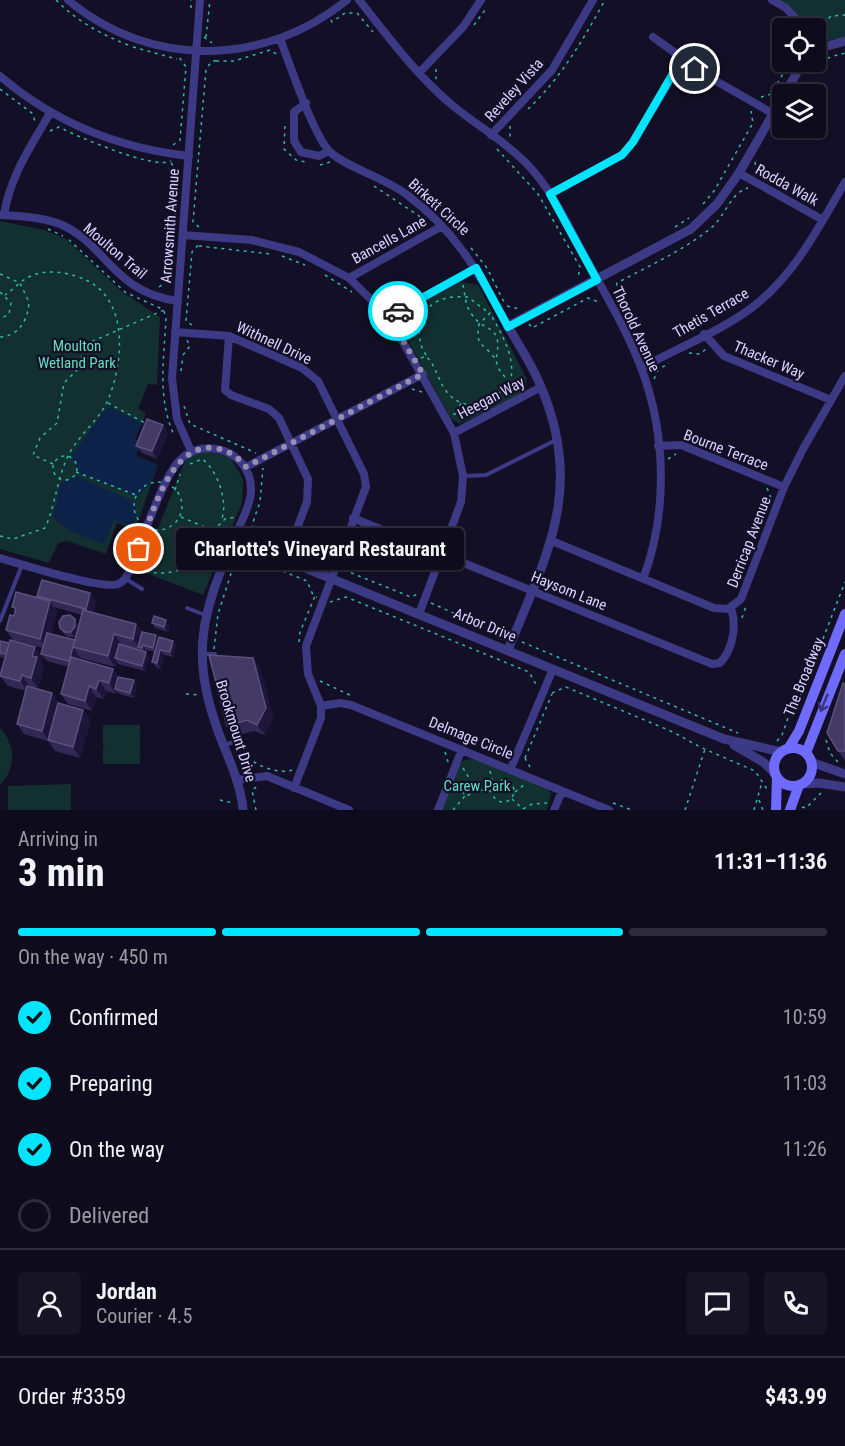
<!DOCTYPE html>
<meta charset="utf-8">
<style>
:root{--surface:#0e0b1c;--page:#171425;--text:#f1f3f6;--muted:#9b9ba3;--line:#2e2b3b;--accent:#00e5ff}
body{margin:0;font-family:"Roboto Condensed",sans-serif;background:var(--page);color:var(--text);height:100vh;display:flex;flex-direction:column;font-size:22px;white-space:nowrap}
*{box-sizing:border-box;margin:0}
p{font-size:20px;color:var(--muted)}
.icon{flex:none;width:33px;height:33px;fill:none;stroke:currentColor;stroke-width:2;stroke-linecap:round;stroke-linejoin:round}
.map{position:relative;height:810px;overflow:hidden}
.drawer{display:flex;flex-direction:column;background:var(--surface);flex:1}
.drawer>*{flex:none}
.buttons{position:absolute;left:772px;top:18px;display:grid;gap:12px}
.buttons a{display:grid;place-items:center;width:54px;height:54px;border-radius:6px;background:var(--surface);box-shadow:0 2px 4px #0004,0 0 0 2px var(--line);font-size:30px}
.pin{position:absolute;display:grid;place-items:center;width:51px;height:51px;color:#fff;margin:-26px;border:3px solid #fff;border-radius:50%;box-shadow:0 2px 6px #0007}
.courier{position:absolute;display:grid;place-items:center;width:60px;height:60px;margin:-30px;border:4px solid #00e5ff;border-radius:50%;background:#fff;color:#222;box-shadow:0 2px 8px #0007}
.bubble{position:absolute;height:42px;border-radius:6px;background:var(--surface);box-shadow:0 2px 4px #0004,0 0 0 2px var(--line);font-size:20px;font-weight:700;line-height:42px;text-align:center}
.overview em{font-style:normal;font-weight:700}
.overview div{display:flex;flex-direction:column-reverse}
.overview{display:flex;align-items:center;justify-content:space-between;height:102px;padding:0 18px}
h1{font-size:39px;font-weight:700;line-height:45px}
.bar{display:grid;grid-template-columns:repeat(4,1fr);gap:9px 6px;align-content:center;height:72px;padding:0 18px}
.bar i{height:8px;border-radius:4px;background:var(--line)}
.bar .on{background:var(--accent)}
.bar p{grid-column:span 4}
.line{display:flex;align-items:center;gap:15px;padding:0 18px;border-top:2px solid var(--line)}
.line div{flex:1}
.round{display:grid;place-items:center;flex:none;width:63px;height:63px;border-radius:6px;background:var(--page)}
ol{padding:0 18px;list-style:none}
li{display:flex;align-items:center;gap:18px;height:66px}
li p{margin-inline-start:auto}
li .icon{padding:6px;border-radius:50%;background:var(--accent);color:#111;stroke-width:4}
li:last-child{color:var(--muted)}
li i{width:33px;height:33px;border:3px solid var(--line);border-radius:50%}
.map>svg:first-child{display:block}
.green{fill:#12302f}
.water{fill:#0c2248}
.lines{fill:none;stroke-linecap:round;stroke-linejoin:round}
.path{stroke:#2fb8b0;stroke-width:1.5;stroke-dasharray:3 4.5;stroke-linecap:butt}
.service{stroke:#3d3a85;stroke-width:4}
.minor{stroke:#3d3a85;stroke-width:8}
.tertiary{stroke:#3d3a85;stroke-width:9}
.secondary{stroke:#6f6bff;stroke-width:10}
.wall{fill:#312854;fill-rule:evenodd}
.shaded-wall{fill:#1d163a}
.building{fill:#433a66;stroke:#5a527e;stroke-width:1.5}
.oneway{stroke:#38347d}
.done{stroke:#948fb3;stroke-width:6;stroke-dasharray:0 10.8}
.route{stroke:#00e5ff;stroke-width:8}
.labels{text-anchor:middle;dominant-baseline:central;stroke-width:4.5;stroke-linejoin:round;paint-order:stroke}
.street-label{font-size:15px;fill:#d9d4ff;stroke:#130f26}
.park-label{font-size:15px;fill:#5fe0c0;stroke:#130f26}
</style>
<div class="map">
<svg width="845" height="810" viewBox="0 0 845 810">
<rect width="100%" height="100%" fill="#130f26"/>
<path class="green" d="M777,0H845V38L816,41V28H807Z
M0,221L44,230L66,239L121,291L160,317L157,385L148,384L138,409L146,413L135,439L141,442L136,456L158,465L135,530L117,523L106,554L67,541L58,543L49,563L0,549Z
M460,282L478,285L527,379L523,393L460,424L451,419L401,328L400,320L404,312Z
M208,451L230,457L243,479L242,503L203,595L141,571L184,463L191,456Z
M103,725H140V743L137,744L140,745V764H103V746L106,744H103Z
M0,728C16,745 16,769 0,785Z
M473,758L545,785L551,793L547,810H441L458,766L463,761Z
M71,784V810H8V786Z"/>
<path class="water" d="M110,406L141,424L135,439L141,442L136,456L158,465L150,484L137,496L76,472V464L71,457L107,407Z
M76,476L135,502L137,517L133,526L114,520L104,544C85,537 68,532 53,518L61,483Z"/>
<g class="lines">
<path class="path" d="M56,0C77,21 100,34 128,45
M191,8V0
M331,20L332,22L345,13H357L373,32
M474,25L485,10
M818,29L831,16L845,15
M816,30L821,31L827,38
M204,37L212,43
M206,37L210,0
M133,47L177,59
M686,57L694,61
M216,61H234L270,50L278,55
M436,69V79
M808,70L830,57L845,53
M0,89L33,114L35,122
M761,97L771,94L790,62
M528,109C561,78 583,40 605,0
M285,126L284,149L296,160L306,162
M510,126V137
M50,131L59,127C78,137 155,170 171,161
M173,145L180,140L186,67L179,57
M497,149L538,194L580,267L578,278
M755,162L757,175
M171,163L178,172L172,267
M320,165L330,162
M374,186L422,218
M703,204L714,191L753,123L751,111
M199,227L193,222L206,69L212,61H215L216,58
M675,227L689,218
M48,229L63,236
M199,246L271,254
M471,248L487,268L504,302
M282,256L305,265
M0,274L20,283L29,302C28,320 19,336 0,337
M325,275L352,292
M463,285C465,294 465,305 471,313C483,334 504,322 496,359
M159,287L171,278
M0,292L11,303L9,314L0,319
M615,293L617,283C648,266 683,251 711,228C725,217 730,193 748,188
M507,306L519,309
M164,311L166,318C164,358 157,398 174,435
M408,316L411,321L420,323
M529,324L532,328L588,298L601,303
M192,325L186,321L192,252L200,243
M404,330L410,322
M689,353L700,354L706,349
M183,355L190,346L187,340
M426,355C413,336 419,306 443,299C451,296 460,297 468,297L489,313
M421,358L426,356C436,366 437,377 444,388C464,418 495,403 511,379C515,355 501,333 490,313L479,324C475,346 483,343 493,356C497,360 496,364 499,369C503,377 512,382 517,390
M181,371L183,356
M654,379L658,370L669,363
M412,389L422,392
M108,403L145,423
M184,406L190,424L256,453
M457,413L461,403
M453,414H457L464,419
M53 468a12 12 0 1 1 24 0a12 12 0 1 1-24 0Z
M668,459L676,454
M53,464L33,455L40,438L57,423L64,383L80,367L84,345L164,310L125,292L67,238
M190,464L202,459C218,470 229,504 221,521
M76,472L136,495
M134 506a24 24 0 1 1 48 0a24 24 0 1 1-48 0Z
M767,488L771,498
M175,490L180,474
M181,517L212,530
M257,535L281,545
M257,535L252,525L260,502L263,468
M0,536L13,539L45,528C56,504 57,477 69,454C79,435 98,421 107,402C123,366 130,303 88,281C72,273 48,268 31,276C21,280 14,289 5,295
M297,551L329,563
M217,553L213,545L214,530L225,519L236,517
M248,557L307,581L313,595L317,597
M235,561L247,557
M139,569C170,579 192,570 211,543
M344,570L411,597L418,594
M330,602L346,597L529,672L537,686
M431,603L503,635
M742,618L746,606
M299,642L300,632L315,596
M522,642L738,733
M214,649L218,614L235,561
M320,681L354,697
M552,693L566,687L673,732L700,747L755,771L767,789
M186,694L200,695
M795,700L802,693
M826,740L830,753L838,762
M777,741L782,735L796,695L821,644L845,582
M237,747C246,761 275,776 292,770
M445,752L448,762
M500,757L509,753
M525,758L531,769
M525,758L552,694
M463,768L477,791
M490,771L493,784
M492 791a11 11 0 1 1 22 0a11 11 0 1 1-22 0Z
M457,786L466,796L480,790L491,791
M515,792L525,784
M512,799L523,809L532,804L547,803
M220,800L233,803
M759,800L763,810
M613,803L632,810
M802,807L806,808L821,793
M256,810L252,790L259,785
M453,810L465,796
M685,810L705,749
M754,810L762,782"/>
<path class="service" d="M464,476L486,475L556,440
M126,579L142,589
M187,608L205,615
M0,621L22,565
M204,654H215
M224,745L237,741"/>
<path class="minor" d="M68,0C150,69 265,67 347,0
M359,0C388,36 416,75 452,105C476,125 505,141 527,164C553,191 569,228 587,260C606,296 628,332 642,370C666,435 668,513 643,579
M772,0L786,8L804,28
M653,37L674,52L683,68
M280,39C290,64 313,135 330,152C346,167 385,178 406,194C458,233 477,271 508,326
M419,73L463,27L481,0
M0,76C55,123 118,148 189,156
M306,103L294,112V141L301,152L319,156L329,151
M491,135L552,70L593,0
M739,173L823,220
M550,194L622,155L633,142L673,75L683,68L695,69L772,113
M0,215C20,216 41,217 60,224C108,245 112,292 178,301
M4,215C10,176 31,146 50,113
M183,235L252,240L299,252L349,278L389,317L454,433L463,476L461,502L419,614
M349,278L442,226
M389,317L476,268
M175,332L229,336L302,368L318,381L364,474L366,487L306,646L308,674L321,706V718L294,788
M704,334L724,356L831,400
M229,336L225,390L231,395L269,409L279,418L308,479L307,502L285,560
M641,368C676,349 723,330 754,306C795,274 819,227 845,182
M454,433L541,387
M658,446L681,445L784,487
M191,451L177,419L172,378L200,0
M246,467L423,374
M353,518L712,664L720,663C733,649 737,626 731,608
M552,541L714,608L728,609L741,599L784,487L803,449L845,376
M0,558C21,564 102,590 118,584C124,582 127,576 130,570C141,544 162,479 179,461C204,435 249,451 251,487C252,504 240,523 234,539
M321,706L340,703L351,705L609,810
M511,768L553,669
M236,780L267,776L349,810
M438,810L462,749
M554,810L562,791"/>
<path class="tertiary" d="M816,49L845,41
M508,650C546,556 585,490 541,387C533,366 519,346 508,326L691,229L717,204L739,173L803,62
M734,745L763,762L775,773
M811,762L845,774
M802,784L819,783L845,787
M243,810C241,783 227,756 218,731C190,653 202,613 234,539L724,739L782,752"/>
<path class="secondary" d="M774 767a19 19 0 1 1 38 0a19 19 0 1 1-38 0Z
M788,749L799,731L845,614
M806,753L845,654
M776,810L777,777
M790,810L799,785"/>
</g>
<path class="wall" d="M168,433L157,459L142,453L136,446Z
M90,593L96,601L93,613L136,624L142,632L158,638L173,641L176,646L173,657L164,655L160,669L156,667L152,662L155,652L146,650V652L149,657L145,671L118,664L117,661L115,667L80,658L78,655L77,659L113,669L118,677L134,680L137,686L134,698L119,694L117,692L116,694L106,691L104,699L96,697L92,711L68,704L61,694L69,667L47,661L41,654L43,648L13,640L6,630L14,616L15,611L12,607L39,598L37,596ZM54,607L82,615L79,626V625L60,628L63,633L68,637H75L77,635L75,640L51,634L57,612Z
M152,623L170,625L168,632L155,628Z
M0,641L42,657L41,663L44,668L38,688L29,686L91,720L80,758L55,751L48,741L24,734L17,724L26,691L8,686L0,676L5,658L0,657Z
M253,658L260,668L273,718L265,735L254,731L234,736L227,726Z
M845,684V761L838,751Z"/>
<path class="shaded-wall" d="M163,425L168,433L157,459L152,451Z
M90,593L96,601L92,617L86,609Z
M50,601L57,612L47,649L40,639Z
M75,619L79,625V631L75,637L71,632Z
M166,620L170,625L168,632L164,627Z
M136,624L144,635L140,649L133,639Z
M114,634L121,644L115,658L117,661L115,667L108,656Z
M156,635L160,641L157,653L153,648Z
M173,641L176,646L173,657L170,652Z
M143,645L149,657L145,671L142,666L145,653L142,648Z
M35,647L42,657L41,663L44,668L38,688L31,678L32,656Z
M73,647L78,655L75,669L69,661Z
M160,650L164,655L160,669L157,663Z
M253,658L260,668L273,718L265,735L257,725Z
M113,669L120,680L115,689L117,692L116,694L109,683Z
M22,675L29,686L28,691L20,681Z
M99,680L106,691L104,699L96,689Z
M134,680L137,686L134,698L130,693Z
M89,686L96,697L92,711L85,701Z
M52,693L59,703L49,741L42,731Z
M83,710L91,720L80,758L73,747Z"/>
<path class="building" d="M147,419L163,425L152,451L136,446Z
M42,580L90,593L86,609L37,596Z
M16,592L50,601L40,639L6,630L10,615L14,616L16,608L12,607Z
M83,610L136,624L133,639L114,634L108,656L73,647Z
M70,615L75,619V626L71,632H65L60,628L59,622L63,616Z
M154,616L166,620L164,627L152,623Z
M142,632L156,635L153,648L143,645L142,648L138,647Z
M47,633L75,640L69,661L41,654Z
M159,637L173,641L170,652L160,650L157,663L152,662Z
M10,640L35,647L32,656L37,657L31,678L22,675L20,681L0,676Z
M0,641L9,643L6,654L0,653Z
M119,644L146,652L142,666L115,658Z
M209,655L253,658L266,708L257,725L247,720L227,726Z
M71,657L113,669L109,683L99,680L96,689L89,686L85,701L61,694Z
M118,677L134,680L130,693L115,689Z
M843,683L845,684V751H838L827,733Z
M27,686L52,693L42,731L17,724Z
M58,703L83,710L73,747L48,740Z"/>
<defs><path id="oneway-shaft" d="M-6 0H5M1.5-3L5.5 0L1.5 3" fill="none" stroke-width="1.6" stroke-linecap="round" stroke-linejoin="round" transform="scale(1.5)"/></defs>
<use class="oneway" href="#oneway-shaft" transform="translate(824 703) rotate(113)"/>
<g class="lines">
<path class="done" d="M139,549C152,516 170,442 215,448C228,450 238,457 246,467L423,374L389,317L398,311"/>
<path class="route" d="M398,311L476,268L508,327L597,280L550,194L622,155L633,142L672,75L682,69H695"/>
</g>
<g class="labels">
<g class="street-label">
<text transform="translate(514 90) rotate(-48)">Reveley Vista</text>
<text transform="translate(787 185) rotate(29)">Rodda Walk</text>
<text transform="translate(439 207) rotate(42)">Birkett Circle</text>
<text transform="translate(170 226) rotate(-86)">Arrowsmith Avenue</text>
<text transform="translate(389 240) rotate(-29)">Bancells Lane</text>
<text transform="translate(115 251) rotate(40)">Moulton Trail</text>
<text transform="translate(711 313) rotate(-30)">Thetis Terrace</text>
<text transform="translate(636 329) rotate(65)">Thorold Avenue</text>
<text transform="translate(274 343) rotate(25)">Withnell Drive</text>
<text transform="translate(769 360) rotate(23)">Thacker Way</text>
<text transform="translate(491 398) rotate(-28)">Heegan Way</text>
<text transform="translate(726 450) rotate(21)">Bourne Terrace</text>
<text transform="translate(749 542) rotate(-69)">Derricap Avenue</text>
<text transform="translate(569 591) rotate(22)">Haysom Lane</text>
<text transform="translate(485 625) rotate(22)">Arbor Drive</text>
<text transform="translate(804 677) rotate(-68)">The Broadway</text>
<text transform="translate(236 731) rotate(73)">Brookmount Drive</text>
<text transform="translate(471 738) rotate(22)">Delmage Circle</text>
</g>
<g class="park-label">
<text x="77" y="346">Moulton<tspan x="77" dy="17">Wetland Park</tspan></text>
<text x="477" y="786">Carew Park</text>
</g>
</g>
</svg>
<div class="buttons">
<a><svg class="icon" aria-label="locate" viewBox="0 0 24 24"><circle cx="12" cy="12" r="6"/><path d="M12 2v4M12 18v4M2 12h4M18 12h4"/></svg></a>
<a><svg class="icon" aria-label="layers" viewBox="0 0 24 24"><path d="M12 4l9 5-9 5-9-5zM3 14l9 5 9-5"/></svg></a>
</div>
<div class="pin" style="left:139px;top:549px;background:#ea580c"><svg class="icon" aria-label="bag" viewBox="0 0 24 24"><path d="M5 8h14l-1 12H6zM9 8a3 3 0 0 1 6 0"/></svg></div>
<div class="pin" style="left:695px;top:69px;background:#1f2937"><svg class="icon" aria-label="home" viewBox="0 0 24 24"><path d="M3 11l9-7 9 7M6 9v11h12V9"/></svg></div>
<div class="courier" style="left:398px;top:311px"><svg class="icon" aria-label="car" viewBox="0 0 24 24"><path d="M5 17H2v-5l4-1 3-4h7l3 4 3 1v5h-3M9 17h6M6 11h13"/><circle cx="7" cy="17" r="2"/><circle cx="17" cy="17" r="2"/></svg></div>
<div class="bubble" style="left:176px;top:528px;width:288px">Charlotte's Vineyard Restaurant</div>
</div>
<section class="drawer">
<div class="overview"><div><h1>3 min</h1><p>Arriving in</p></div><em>11:31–11:36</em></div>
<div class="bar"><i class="on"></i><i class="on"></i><i class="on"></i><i></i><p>On the way · 450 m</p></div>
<ol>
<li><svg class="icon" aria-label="check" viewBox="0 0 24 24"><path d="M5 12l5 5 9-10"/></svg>Confirmed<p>10:59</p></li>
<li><svg class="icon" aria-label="check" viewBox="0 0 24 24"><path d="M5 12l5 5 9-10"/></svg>Preparing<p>11:03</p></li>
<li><svg class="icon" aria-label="check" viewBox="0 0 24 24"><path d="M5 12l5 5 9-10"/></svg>On the way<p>11:26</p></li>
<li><i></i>Delivered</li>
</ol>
<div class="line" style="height:108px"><a class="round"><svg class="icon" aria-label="person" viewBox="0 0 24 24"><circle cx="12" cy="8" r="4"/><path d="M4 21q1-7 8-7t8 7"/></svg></a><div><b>Jordan</b><p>Courier · 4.5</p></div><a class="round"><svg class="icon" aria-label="chat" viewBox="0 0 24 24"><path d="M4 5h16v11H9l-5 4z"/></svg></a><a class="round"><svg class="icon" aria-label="phone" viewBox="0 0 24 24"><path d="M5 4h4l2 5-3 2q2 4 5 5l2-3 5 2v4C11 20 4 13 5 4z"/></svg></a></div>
<div class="line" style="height:78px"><div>Order #3359</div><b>$43.99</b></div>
</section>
